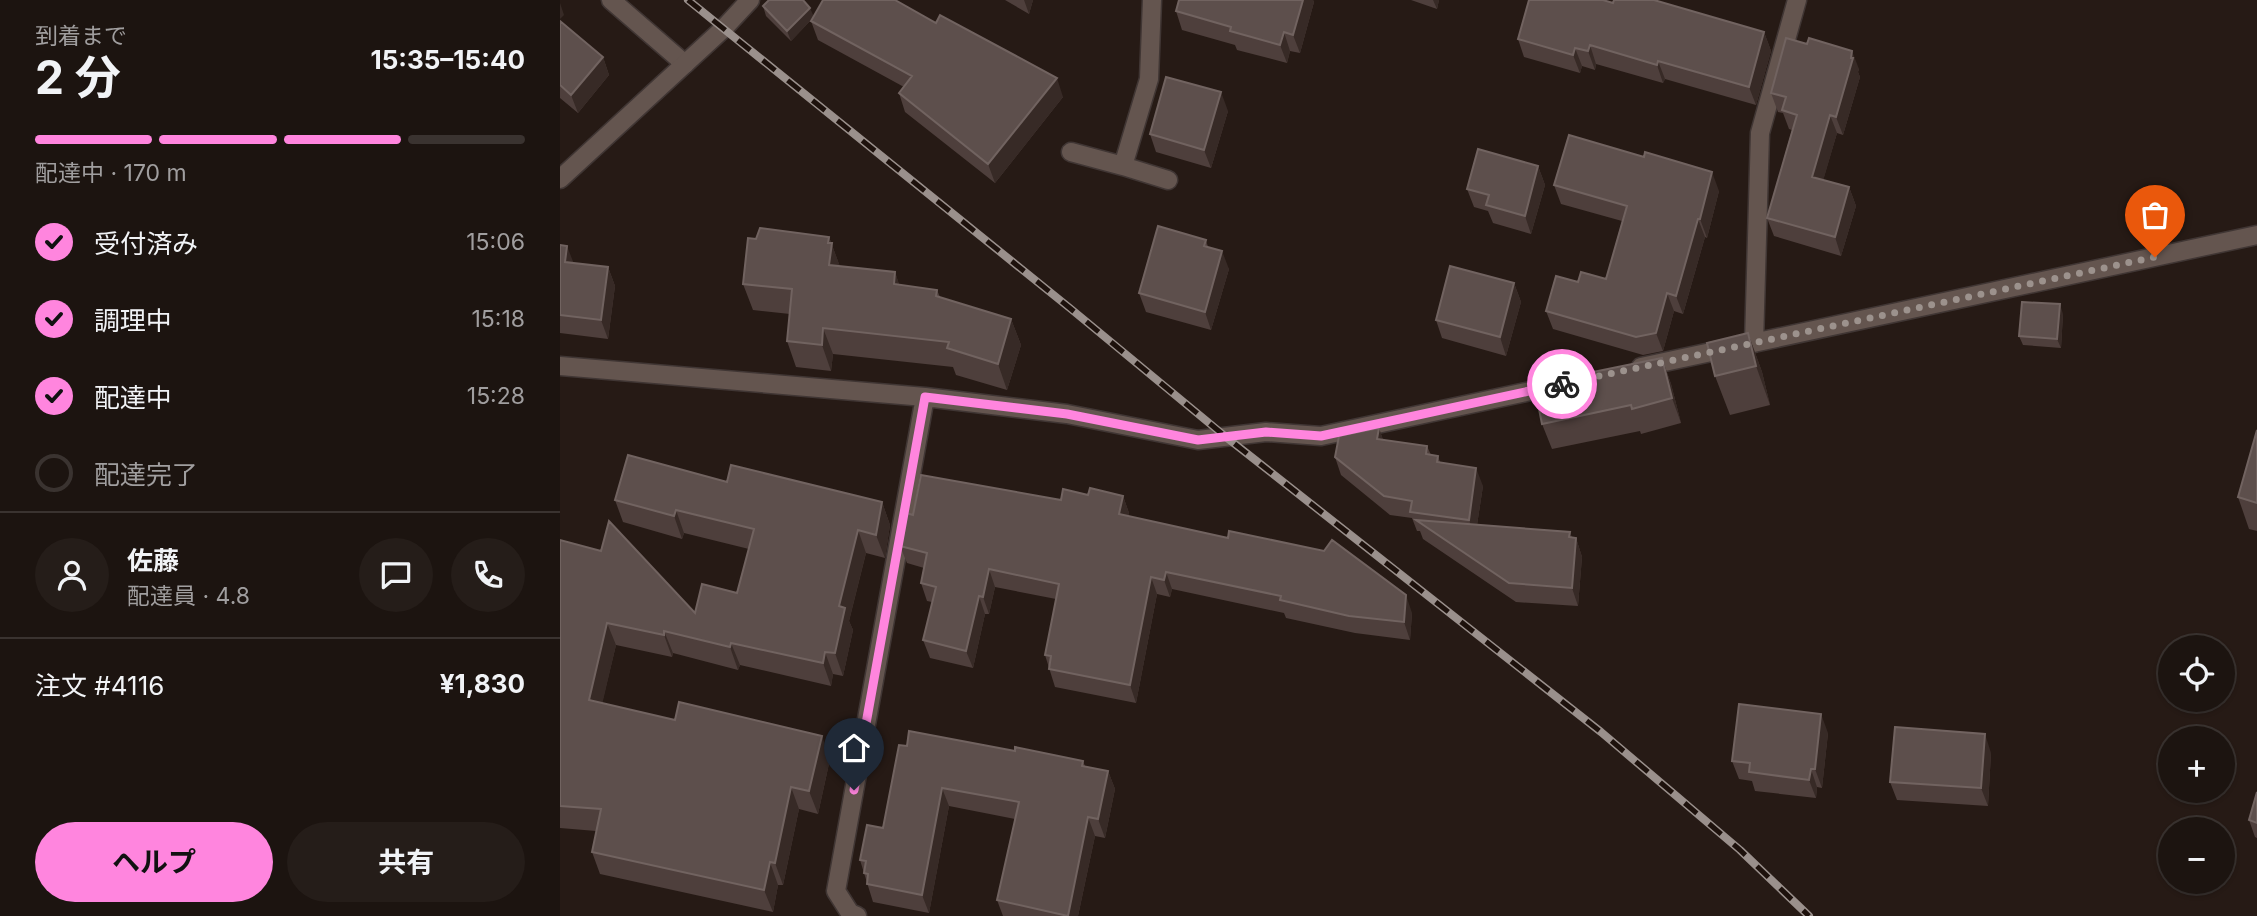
<!DOCTYPE html>
<html lang="ja">
<meta charset="utf-8">
<style>
:root{--surface:#1c1410;--page:#251d19;--text:#f1f3f6;--muted:#a09e9f;--line:#3a3330;--accent:#ff85de}
body{margin:0;font-family:Inter,"Noto Sans JP",sans-serif;background:var(--page);color:var(--text);height:100vh;display:flex;flex-direction:column;font-size:26px;white-space:nowrap}
*{box-sizing:border-box;margin:0}
p{font-size:23px;color:var(--muted)}
.icon{flex:none;width:38px;height:38px;fill:none;stroke:currentColor;stroke-width:2;stroke-linecap:round;stroke-linejoin:round}
.map{position:relative;flex:1;overflow:hidden}
.side{display:flex;flex-direction:column;background:var(--surface);width:560px}
.side>*{flex:none}
.fabs{position:absolute;left:1598px;top:635px;display:grid;gap:14px}
.fabs a{display:grid;place-items:center;width:77px;height:77px;border-radius:50%;background:var(--surface);box-shadow:0 2px 5px #0004,0 0 0 2px var(--line);font-size:35px}
.pin{position:absolute;display:grid;place-items:center;width:60px;height:60px;color:#fff;margin:-72px -30px;border-radius:50% 50% 50% 0;rotate:-45deg;box-shadow:0 0 7px #0007}
.pin .icon{rotate:45deg}
.courier{position:absolute;display:grid;place-items:center;width:70px;height:70px;margin:-35px;border:5px solid #ff85de;border-radius:50%;background:#fff;color:#222;box-shadow:0 2px 9px #0007}
.overview em{font-style:normal;font-weight:700}
.overview div{display:flex;flex-direction:column-reverse}
.overview{display:flex;align-items:center;justify-content:space-between;height:119px;padding:0 35px}
h1{font-size:46px;font-weight:700;line-height:52px}
.bar{display:grid;grid-template-columns:repeat(4,1fr);gap:10px 7px;align-content:center;height:84px;padding:0 35px}
.bar i{height:9px;border-radius:5px;background:var(--line)}
.bar .current{background:var(--accent)}
.bar p{grid-column:span 4}
.line{display:flex;align-items:center;gap:18px;padding:0 35px;border-top:2px solid var(--line)}
.line div{flex:1}
.round{display:grid;place-items:center;flex:none;width:74px;height:74px;border-radius:37px;background:var(--page)}
ol{padding:0 35px;list-style:none}
li{display:flex;align-items:center;gap:21px;height:77px}
li p{margin-inline-start:auto}
li .icon{padding:7px;border-radius:50%;background:var(--accent);color:#111;stroke-width:4}
li:last-child{color:var(--muted)}
li i{width:38px;height:38px;border:4px solid var(--line);border-radius:50%}
.primary-button{display:flex;gap:14px;margin-top:auto;padding:14px 35px}
.primary-button a{flex:1;height:80px;border-radius:42px;background:var(--accent);color:#111;font-size:28px;font-weight:700;line-height:80px;text-align:center}
.primary-button a+a{background:var(--page);color:var(--text)}
main{display:flex;flex:1;min-height:0}
.map>svg:first-child{display:block}
.lines{fill:none;stroke-linecap:round;stroke-linejoin:round}
.minor-casing{stroke:#403634;stroke-width:21}
.tertiary-casing{stroke:#403634;stroke-width:21}
.minor{stroke:#64554f;stroke-width:18}
.tertiary{stroke:#64554f;stroke-width:18}
.rail-casing{stroke:#9a908c;stroke-width:8}
.rail{stroke:#1d110c;stroke-width:5;stroke-dasharray:16;stroke-linecap:butt}
.wall{fill:#4e3f3c}
.shaded-wall{fill:#372a26}
.building{fill:#5d4f4c;stroke:#716360;stroke-width:2}
.done{stroke:#9c928d;stroke-width:7;stroke-dasharray:0 12.6}
.route{stroke:#ff85de;stroke-width:9}
</style>
<main>
<section class="side">
<div class="overview"><div><h1>2 分</h1><p>到着まで</p></div><em>15:35–15:40</em></div>
<div class="bar"><i class="current"></i><i class="current"></i><i class="current"></i><i></i><p>配達中 · 170 m</p></div>
<ol>
<li><svg class="icon" aria-label="check" viewBox="0 0 24 24"><path d="M5 12l5 5 9-10"/></svg>受付済み<p>15:06</p></li>
<li><svg class="icon" aria-label="check" viewBox="0 0 24 24"><path d="M5 12l5 5 9-10"/></svg>調理中<p>15:18</p></li>
<li><svg class="icon" aria-label="check" viewBox="0 0 24 24"><path d="M5 12l5 5 9-10"/></svg>配達中<p>15:28</p></li>
<li><i></i>配達完了</li>
</ol>
<div class="line" style="height:126px"><a class="round"><svg class="icon" aria-label="person" viewBox="0 0 24 24"><circle cx="12" cy="8" r="4"/><path d="M4 21q1-7 8-7t8 7"/></svg></a><div><b>佐藤</b><p>配達員 · 4.8</p></div><a class="round"><svg class="icon" aria-label="chat" viewBox="0 0 24 24"><path d="M4 5h16v11H9l-5 4z"/></svg></a><a class="round"><svg class="icon" aria-label="phone" viewBox="0 0 24 24"><path d="M5 4h4l2 5-3 2q2 4 5 5l2-3 5 2v4C11 20 4 13 5 4z"/></svg></a></div>
<div class="line" style="height:91px"><div>注文 #4116</div><b>¥1,830</b></div>
<div class="primary-button"><a>ヘルプ</a><a>共有</a></div>
</section>
<div class="map">
<svg width="1697" height="916" viewBox="0 0 1697 916">
<rect width="100%" height="100%" fill="#261a15"/>
<g class="lines">
<defs>
<path id="minor" d="M51,0L125,64
M592,0L589,79L563,166L608,180
M511,152L563,166
M1194,343L1200,133L1237,0
M0,366L365,397L507,414L638,440L706,432L761,436L999,385
M1081,367L1697,235
M297,916L290,913L276,891L365,397"/>
<path id="tertiary" d="M0,179L164,28L190,0"/>
</defs>
<use href="#minor" class="minor-casing"/>
<use href="#tertiary" class="tertiary-casing"/>
<use href="#minor" class="minor"/>
<use href="#tertiary" class="tertiary"/>
<defs>
<path id="rail" d="M128,0L511,309L666,437L1041,732L1180,850L1249,916"/>
</defs>
<use href="#rail" class="rail-casing"/>
<use href="#rail" class="rail"/>
</g>
<path class="wall" d="M445,0H473L469,14Z
M619,0H753L754,2L740,53L730,51L727,63L677,50L675,45L622,30L616,11Z
M851,0H879L877,9Z
M1053,3L1204,32L1211,51L1196,105L1105,79L1103,83L1036,64L1035,70L1022,66L1020,73L964,57L958,39Z
M203,6L254,17L503,97L435,183L345,112L339,93L344,87L258,40L251,21L252,19L231,41L206,16Z
M0,21L43,57L49,75L18,113L0,98Z
M1247,44L1299,69L1298,72L1300,77L1283,135L1277,133L1263,180L1289,187L1296,206L1281,256L1214,236L1207,218L1232,130L1229,129L1223,113L1218,112L1211,93Z
M668,111L651,168L596,152L590,134Z
M978,166L985,185L971,234L933,223L928,211L914,207L907,189Z
M994,185L1159,191L1147,238L1145,237L1123,314L1114,311L1103,351L1083,355L993,329L986,311L1018,282L1046,279L1062,221L1001,204Z
M269,237L280,267L335,272L339,285L377,290L380,297L451,319L461,345L447,390L396,375L393,367L273,354L271,371L236,367L227,341L230,314L193,310L183,284L196,239Z
M646,240L648,247L669,269L651,330L586,312L579,293Z
M0,245L13,263L48,267L55,286L48,339L0,333Z
M954,283L961,302L946,356L882,338L876,320Z
M1503,314L1501,348L1463,345L1459,336Z
M1188,333L1202,372L1210,405L1170,415L1155,376Z
M1102,358L1111,384L1121,423L1081,434L1080,431L992,449L982,424Z
M819,428L823,440L867,446L871,455L878,456L880,462L923,486L917,525L1010,532L1012,538H1016L1022,557L1018,606L956,602L863,539L860,531H857L852,518L830,515L781,475L775,457Z
M1697,430V531L1689,529L1678,497Z
M167,482L322,502L330,525L325,558L306,553L289,621L293,630L283,676L273,674L271,686L180,665L178,670L113,653L112,657L56,645L42,703L270,759L258,814L239,809L223,885H218L213,912L40,874L32,852L36,831L0,828V540L135,613L177,593L189,549L124,533L122,539L63,522L55,500Z
M528,495L563,496L569,513L568,516L852,613L850,640L795,633L726,618L724,613L612,589L610,597L597,594L576,703L495,687L485,655L496,599L435,587L429,614H425L413,668L370,658L363,640L372,602L367,601L361,583L364,568L347,563L340,546L353,515L501,500Z
M1268,733L1262,788L1257,787L1256,798L1195,791L1192,781L1179,779L1172,761Z
M347,746L455,751L523,761L525,766L548,771L555,789L545,838L535,836L518,916H443L437,900L455,819L389,806L369,913L313,902L300,860L323,828Z
M1431,753L1428,806L1337,800L1330,782Z
M1697,792V838L1695,837L1689,820Z"/>
<path class="shaded-wall" d="M464,0H473L469,14Z
M743,0H753L754,2L740,53L733,35Z
M873,0H879L877,9Z
M0,3L4,15L0,19Z
M250,8L254,17L231,41L227,31Z
M724,32L730,51L727,63L720,45Z
M1204,32L1211,51L1196,105L1189,87Z
M1030,45L1036,64L1035,70L1028,51Z
M1015,48L1022,66L1020,73L1013,55Z
M1292,51L1299,69L1298,72L1300,77L1283,135L1276,117Z
M43,57L49,75L18,113L11,95Z
M1098,61L1105,79L1103,83L1097,65Z
M497,78L503,97L435,183L428,164Z
M661,92L668,111L651,168L644,150Z
M1270,115L1277,133L1259,195L1252,177Z
M978,166L985,185L971,234L965,216Z
M1152,172L1159,191L1147,238L1140,219Z
M1289,187L1296,206L1281,256L1275,237Z
M1138,219L1145,237L1123,314L1116,296Z
M269,237L281,269L269,265Z
M7,246L14,264L5,262Z
M662,251L669,269L651,330L645,312Z
M48,267L55,286L48,339L41,320Z
M335,272L344,298L334,284Z
M954,283L961,302L946,356L940,337Z
M1107,293L1114,311L1103,351L1096,333Z
M1500,304L1503,314L1501,348L1497,339Z
M451,319L461,345L447,390L438,364Z
M263,328L273,354L271,371L262,345Z
M1188,333L1202,372L1210,405L1196,366Z
M1102,358L1111,384L1121,423L1112,398Z
M819,428L825,446L817,439Z
M916,468L923,486L915,538L909,520Z
M563,496L569,513L565,531L559,514Z
M322,502L330,525L325,558L316,535Z
M116,510L124,533L122,539L114,516Z
M298,530L306,553L289,621L293,630L283,676L275,653L279,606Z
M1010,532L1015,546L1016,538L1022,557L1018,606L1012,588Z
M429,569L435,587L429,614L423,597Z
M606,572L612,589L610,597L604,580Z
M591,577L597,594L576,703L570,685Z
M846,595L852,613L850,640L844,622Z
M419,596L425,614L413,668L406,651Z
M47,623L56,645L38,722L29,700Z
M104,631L113,653L112,657L104,635Z
M171,643L180,665L178,670L170,647Z
M265,652L273,674L271,686L263,663Z
M1261,714L1268,733L1262,788L1255,769Z
M1425,734L1431,753L1428,806L1421,788Z
M262,736L270,759L258,814L249,791Z
M1251,769L1257,787L1256,798L1249,780Z
M548,771L555,789L545,838L538,819Z
M231,787L239,809L223,885L215,863Z
M382,788L389,806L369,913L362,895Z
M528,817L535,836L518,916H508Z
M210,862L218,885L213,912L204,890Z"/>
<path class="building" d="M209,0H243L250,8L227,31L203,6Z
M263,0H335L376,23L380,15L497,78L428,164L339,93L352,76L251,21Z
M619,0H743L733,35L724,32L720,45L670,31L671,27L616,11Z
M969,0H1043L1053,3L1054,0H1094L1204,32L1189,87L1098,61L1097,65L1030,45L1028,51L1015,48L1013,55L958,39Z
M0,21L43,57L11,95L0,85Z
M1226,38L1247,44L1249,38L1292,51L1291,58H1293L1276,117L1270,115L1252,177L1289,187L1275,237L1207,218L1237,115L1222,110L1226,97L1211,93Z
M606,77L661,92L644,150L590,134Z
M1009,135L1084,157L1085,152L1152,172L1140,219H1138L1116,296L1107,293L1096,333L1076,337L986,311L996,276L1018,282L1021,272L1046,279L1067,206L994,185Z
M918,149L978,166L965,216L926,205L929,195L907,189Z
M598,226L646,240L644,246L662,251L645,312L579,293Z
M200,228L269,237L268,243H272L269,265L335,272L334,284L377,290L376,296L451,319L438,364L387,348L389,342L263,328L262,345L227,341L232,289L183,284L188,238L196,239Z
M0,245L7,246L5,262L48,267L41,320L0,315Z
M890,266L954,283L940,337L876,320Z
M1462,302L1500,304L1497,339L1459,336Z
M1188,333L1196,366L1155,376L1147,343Z
M1102,358L1112,398L1072,409L1071,405L982,424L974,384Z
M819,428L817,439L867,446L866,454L878,456L877,462L916,468L909,520L850,512L852,501L824,496L775,457L779,436Z
M1697,430V503L1678,497Z
M68,455L167,482L171,465L322,502L316,535L298,530L279,606L285,608L275,653L265,652L263,663L171,643L170,647L104,631V635L47,623L29,700L115,720L119,702L262,736L249,791L231,787L215,863L210,862L204,890L32,852L41,809L0,806V540L41,551L49,521L135,613L142,584L177,593L194,529L116,510L114,516L55,500Z
M361,475L501,500L503,489L528,495L530,488L563,496L559,514L668,538L669,531L764,551L772,540L846,595L844,622L789,616L720,600L721,596L606,572L604,580L591,577L570,685L489,669L491,656L485,655L499,584L429,569L423,597L419,596L406,651L363,640L376,587L361,583L367,553L340,546L346,513L353,515Z
M856,520L1010,532L1009,537L1016,538L1012,588L949,583Z
M1179,704L1261,714L1255,769H1251L1249,780L1189,772L1190,763L1172,761Z
M1335,727L1425,734L1421,788L1330,782Z
M349,731L455,751V747L523,761L522,766L548,771L538,819L528,817L508,916L437,900L459,802L382,788L362,895L307,884L308,874L304,873L306,861L300,860L307,825L323,828L339,745L347,746Z
M1697,792V823L1689,820Z"/>
<g class="lines">
<path class="done" d="M1002,384L1595,257"/>
<path class="route" d="M294,790L365,397L507,414L638,440L706,432L761,436L1002,384"/>
</g>
</svg>
<div class="fabs">
<a><svg class="icon" aria-label="locate" viewBox="0 0 24 24"><circle cx="12" cy="12" r="6"/><path d="M12 2v4M12 18v4M2 12h4M18 12h4"/></svg></a>
<a>+</a>
<a>−</a>
</div>
<div class="pin" style="left:1595px;top:257px;background:#ea580c"><svg class="icon" aria-label="bag" viewBox="0 0 24 24"><path d="M5 8h14l-1 12H6zM9 8a3 3 0 0 1 6 0"/></svg></div>
<div class="pin" style="left:294px;top:790px;background:#1f2937"><svg class="icon" aria-label="home" viewBox="0 0 24 24"><path d="M3 11l9-7 9 7M6 9v11h12V9"/></svg></div>
<div class="courier" style="left:1002px;top:384px"><svg class="icon" aria-label="bike" viewBox="0 0 24 24"><circle cx="6" cy="16" r="4"/><circle cx="18" cy="16" r="4"/><path d="M6 16l4-8h5l3 8M10 8l3 8H6M13 5h3"/></svg></div>
</div>
</main>
